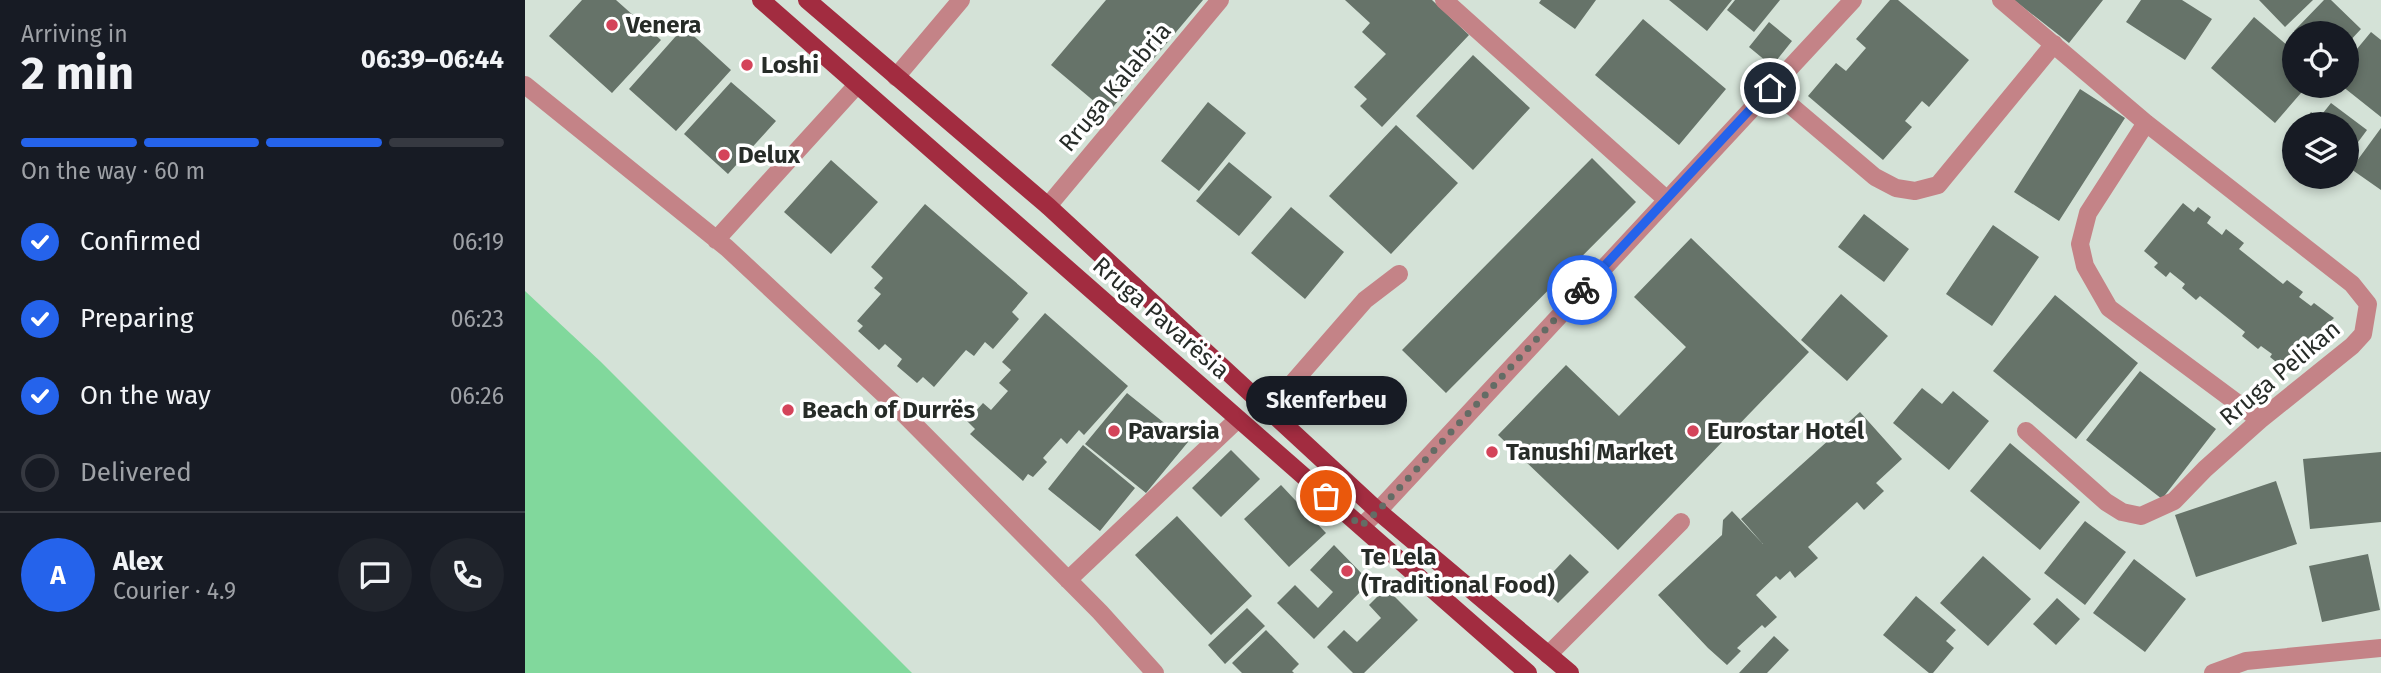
<!DOCTYPE html>
<meta charset="utf-8">
<style>
:root{--surface:#171b24;--page:#20242c;--text:#f1f3f6;--muted:#9ea1a6;--line:#363941;--accent:#2563eb}
body{margin:0;font-family:"Fira Sans",sans-serif;background:var(--page);color:var(--text);height:100vh;display:flex;flex-direction:column;font-size:26px;white-space:nowrap}
*{box-sizing:border-box;margin:0}
p{font-size:23px;color:var(--muted)}
.icon{flex:none;width:38px;height:38px;fill:none;stroke:currentColor;stroke-width:2;stroke-linecap:round;stroke-linejoin:round}
.map{position:relative;flex:1;overflow:hidden}
.panel{display:flex;flex-direction:column;background:var(--surface);width:525px}
.panel>*{flex:none}
.buttons{position:absolute;left:1757px;top:21px;display:grid;gap:14px}
.buttons a{display:grid;place-items:center;width:77px;height:77px;border-radius:50%;background:var(--surface);box-shadow:0 4px 10px #0003;font-size:35px}
.pin{position:absolute;display:grid;place-items:center;width:60px;height:60px;color:#fff;margin:-30px;border:4px solid #fff;border-radius:50%;box-shadow:0 2px 7px #0007}
.courier{position:absolute;display:grid;place-items:center;width:70px;height:70px;margin:-35px;border:5px solid #2563eb;border-radius:50%;background:#fff;color:#222;box-shadow:0 2px 9px #0007}
.bubble{position:absolute;height:49px;border-radius:24px;background:var(--surface);box-shadow:0 4px 10px #0003;font-size:23px;font-weight:700;line-height:49px;text-align:center}
.overview em{font-style:normal;font-weight:700}
.overview div{display:flex;flex-direction:column-reverse}
.overview{display:flex;align-items:center;justify-content:space-between;height:119px;padding:0 21px}
h1{font-size:46px;font-weight:700;line-height:52px}
.bar{display:grid;grid-template-columns:repeat(4,1fr);gap:10px 7px;align-content:center;height:84px;padding:0 21px}
.bar i{height:9px;border-radius:5px;background:var(--line)}
.bar .selected{background:var(--accent)}
.bar p{grid-column:span 4}
.line{display:flex;align-items:center;gap:18px;padding:0 21px;border-top:2px solid var(--line)}
.line div{flex:1}
.round{display:grid;place-items:center;flex:none;width:74px;height:74px;border-radius:37px;background:var(--page)}
ol{padding:0 21px;list-style:none}
li{display:flex;align-items:center;gap:21px;height:77px}
li p{margin-inline-start:auto}
li .icon{padding:7px;border-radius:50%;background:var(--accent);color:#fff;stroke-width:4}
li:last-child{color:var(--muted)}
li i{width:38px;height:38px;border:4px solid var(--line);border-radius:50%}
main{display:flex;flex:1;min-height:0}
.map>svg:first-child{display:block}
.water{fill:#81d89c}
.building{fill:#667369}
.lines{fill:none;stroke-linecap:round;stroke-linejoin:round}
.minor{stroke:#c48387;stroke-width:18}
.major{stroke:#a22c40;stroke-width:18}
.done{stroke:#646c65;stroke-width:7;stroke-dasharray:0 12.6}
.route{stroke:#2563eb;stroke-width:9}
.poi-dot{fill:#d4445a;stroke:#fff;stroke-width:2.5}
.labels{text-anchor:middle;dominant-baseline:central;stroke-width:7;stroke-linejoin:round;paint-order:stroke}
.poi-label{font-size:24px;font-weight:bold;fill:#272c28;stroke:#fff;text-anchor:start}
.street-label{font-size:24px;fill:#272c28;stroke:#fff}
</style>
<main>
<section class="panel">
<div class="overview"><div><h1>2 min</h1><p>Arriving in</p></div><em>06:39–06:44</em></div>
<div class="bar"><i class="selected"></i><i class="selected"></i><i class="selected"></i><i></i><p>On the way · 60 m</p></div>
<ol>
<li><svg class="icon" aria-label="check" viewBox="0 0 24 24"><path d="M5 12l5 5 9-10"/></svg>Confirmed<p>06:19</p></li>
<li><svg class="icon" aria-label="check" viewBox="0 0 24 24"><path d="M5 12l5 5 9-10"/></svg>Preparing<p>06:23</p></li>
<li><svg class="icon" aria-label="check" viewBox="0 0 24 24"><path d="M5 12l5 5 9-10"/></svg>On the way<p>06:26</p></li>
<li><i></i>Delivered</li>
</ol>
<div class="line" style="height:126px"><b class="round" style="background:var(--accent);color:#fff">A</b><div><b>Alex</b><p>Courier · 4.9</p></div><a class="round"><svg class="icon" aria-label="chat" viewBox="0 0 24 24"><path d="M4 5h16v11H9l-5 4z"/></svg></a><a class="round"><svg class="icon" aria-label="phone" viewBox="0 0 24 24"><path d="M5 4h4l2 5-3 2q2 4 5 5l2-3 5 2v4C11 20 4 13 5 4z"/></svg></a></div>
</section>
<div class="map">
<svg width="1856" height="673" viewBox="0 0 1856 673">
<rect width="100%" height="100%" fill="#d4e2d7"/>
<path class="water" d="M0,291L76,362L387,673H0Z"/>
<path class="building" d="M57,0H91L136,40L87,93L24,36Z
M581,0H678L583,113L526,65Z
M820,0H907L944,35L857,127L835,106L842,99L829,87L861,54L837,32L845,23Z
M1016,0H1071L1050,29L1014,3Z
M1144,0H1207L1182,31Z
M1210,0H1255L1229,32L1202,10Z
M1365,0H1373L1444,60L1404,107L1397,101L1380,121L1387,127L1358,160L1283,96L1311,63L1321,71L1341,48L1331,39Z
M1489,0H1578L1544,43Z
M1616,0H1657L1687,19L1660,60L1601,22Z
M1734,0H1788L1760,27Z
M1799,0H1806L1836,29L1822,44V33H1771L1769,31Z
M1729,17L1769,51V86H1782L1750,123L1686,68Z
M1118,19L1201,89L1154,145L1070,75Z
M1244,22L1267,41L1247,66L1224,47Z
M159,27L206,70L151,131L104,89Z
M1846,32L1856,40V117L1817,86H1822V61Z
M948,55L1005,108L948,170L891,116Z
M206,82L251,121L203,174L159,134Z
M1555,89L1600,118L1534,221L1489,192Z
M683,102L721,133L674,191L636,161Z
M1806,103L1842,130L1822,157V124H1777L1786,112L1794,118Z
M871,125L933,183L866,254L804,196Z
M1856,128V190L1826,169Z
M1067,158L1111,202L921,393L877,350Z
M306,160L353,202L306,254L259,212Z
M704,162L747,197L714,236L671,201Z
M1658,203L1669,212L1673,207L1686,217L1682,223L1697,235L1701,229L1719,243L1714,249L1758,284L1762,280L1778,292L1774,297L1786,306L1789,303L1809,318L1805,322L1811,327L1786,358L1780,353L1766,370L1763,367L1761,370L1745,357L1747,354L1736,346L1733,349L1717,336L1720,332L1675,296L1671,300L1657,288L1660,284L1645,272L1641,277L1629,267L1633,263L1619,251Z
M400,204L503,293L487,312L494,319L468,349L460,342L449,356L441,350L409,387L398,377L392,383L372,366L377,359L360,344L354,350L333,331L338,326L332,321L356,294L349,288L358,278L346,267Z
M766,207L819,252L780,299L726,253Z
M1339,214L1384,249L1359,282L1313,247Z
M1468,225L1514,257L1467,326L1421,294Z
M1166,238L1284,352L1093,550L973,435L1041,365L1094,416L1161,347L1109,297Z
M1316,294L1363,336L1322,381L1276,340Z
M1530,295L1613,363L1551,439L1468,371Z
M520,313L603,386L559,435L554,430L542,444L536,438L518,458L522,462L508,477L503,474L498,481L445,434L450,429L442,421L458,403L466,410L483,391L474,383L486,370L477,362Z
M1615,371L1691,429L1637,499L1561,440Z
M1397,388L1417,404L1428,391L1464,421L1424,470L1368,423Z
M602,393L663,442L621,493L560,444Z
M1335,412L1377,459L1351,483L1359,491L1339,510L1332,502L1283,547L1293,558L1270,578L1265,571L1255,580L1251,576L1231,595L1252,617L1240,628L1237,625L1212,648L1216,651L1202,665L1183,648L1133,595L1197,535L1198,520L1207,511L1238,544L1216,519Z
M1485,443L1555,502L1515,550L1445,491Z
M558,445L610,488L575,531L523,489Z
M706,450L735,479L696,517L667,488Z
M1856,452V522L1785,529L1778,459Z
M1751,481L1772,544L1671,577L1650,515Z
M756,485L801,533L764,567L719,519Z
M652,516L727,596L686,635L610,555Z
M1560,521L1601,552L1560,605L1519,573Z
M809,545L845,582L789,639L752,603L770,585L793,608L808,592L785,570Z
M1045,554L1064,572L1033,603L1015,586Z
M1843,554L1855,610L1797,622L1784,566Z
M1458,556L1506,599L1463,646L1415,603Z
M1609,559L1661,599L1620,652L1568,613Z
M861,588L893,620L839,673H828L802,647L819,630L832,642L856,618L844,605Z
M1391,596L1431,630L1421,641L1429,648L1408,673H1404L1358,635Z
M1532,598L1555,619L1531,645L1508,624Z
M722,608L740,626L700,664L683,645Z
M741,630L774,664L767,671L769,673H717L707,663Z
M1249,636L1264,650L1242,673H1214Z"/>
<g class="lines">
<path class="minor" d="M919,0L1141,199
M1476,0L1621,123L1827,284L1843,304L1838,334L1827,346L1735,420L1680,469L1649,501L1616,516L1597,512L1581,502L1501,431
M371,77L436,0
M0,85L202,248L366,401L575,612L630,673
M1245,88L1350,177L1371,188L1390,191L1413,185L1529,44
M1621,123L1563,213L1555,244L1560,266L1584,308L1735,420
M523,206L695,0
M191,240L332,85
M744,410L840,300L874,274
M837,526L853,511L1328,0
M543,580L713,419
M1023,655L1156,522
M1688,673L1721,661L1856,648"/>
<path class="major" d="M236,0L1003,673
M282,0L523,206L853,511L1045,673"/>
</g>
<g class="lines">
<path class="done" d="M801,496L836,526L853,511L1057,290"/>
<path class="route" d="M1057,290L1245,88"/>
</g>
<g class="poi-dot">
<circle cx="87" cy="25" r="7"/>
<circle cx="222" cy="65" r="7"/>
<circle cx="199" cy="155" r="7"/>
<circle cx="263" cy="410" r="7"/>
<circle cx="589" cy="431" r="7"/>
<circle cx="1168" cy="431" r="7"/>
<circle cx="967" cy="452" r="7"/>
<circle cx="822" cy="571" r="7"/>
</g>
<g class="labels">
<g class="poi-label">
<text x="101" y="25">Venera</text>
<text x="236" y="65">Loshi</text>
<text x="213" y="155">Delux</text>
<text x="277" y="410">Beach of Durrës</text>
<text x="603" y="431">Pavarsia</text>
<text x="1182" y="431">Eurostar Hotel</text>
<text x="981" y="452">Tanushi Market</text>
<text x="836" y="557">Te Lela<tspan x="836" dy="28">(Traditional Food)</tspan></text>
</g>
<g class="street-label">
<text transform="translate(590 87) rotate(-50)">Rruga Kalabria</text>
<text transform="translate(636 318) rotate(41)">Rruga Pavarësia</text>
<text transform="translate(1755 373) rotate(-40)">Rruga Pelikan</text>
</g>
</g>
</svg>
<div class="buttons">
<a><svg class="icon" aria-label="locate" viewBox="0 0 24 24"><circle cx="12" cy="12" r="6"/><path d="M12 2v4M12 18v4M2 12h4M18 12h4"/></svg></a>
<a><svg class="icon" aria-label="layers" viewBox="0 0 24 24"><path d="M12 4l9 5-9 5-9-5zM3 14l9 5 9-5"/></svg></a>
</div>
<div class="pin" style="left:801px;top:496px;background:#ea580c"><svg class="icon" aria-label="bag" viewBox="0 0 24 24"><path d="M5 8h14l-1 12H6zM9 8a3 3 0 0 1 6 0"/></svg></div>
<div class="pin" style="left:1245px;top:88px;background:#1f2937"><svg class="icon" aria-label="home" viewBox="0 0 24 24"><path d="M3 11l9-7 9 7M6 9v11h12V9"/></svg></div>
<div class="courier" style="left:1057px;top:290px"><svg class="icon" aria-label="bike" viewBox="0 0 24 24"><circle cx="6" cy="16" r="4"/><circle cx="18" cy="16" r="4"/><path d="M6 16l4-8h5l3 8M10 8l3 8H6M13 5h3"/></svg></div>
<div class="bubble" style="left:721px;top:376px;width:161px">Skenferbeu</div>
</div>
</main>
